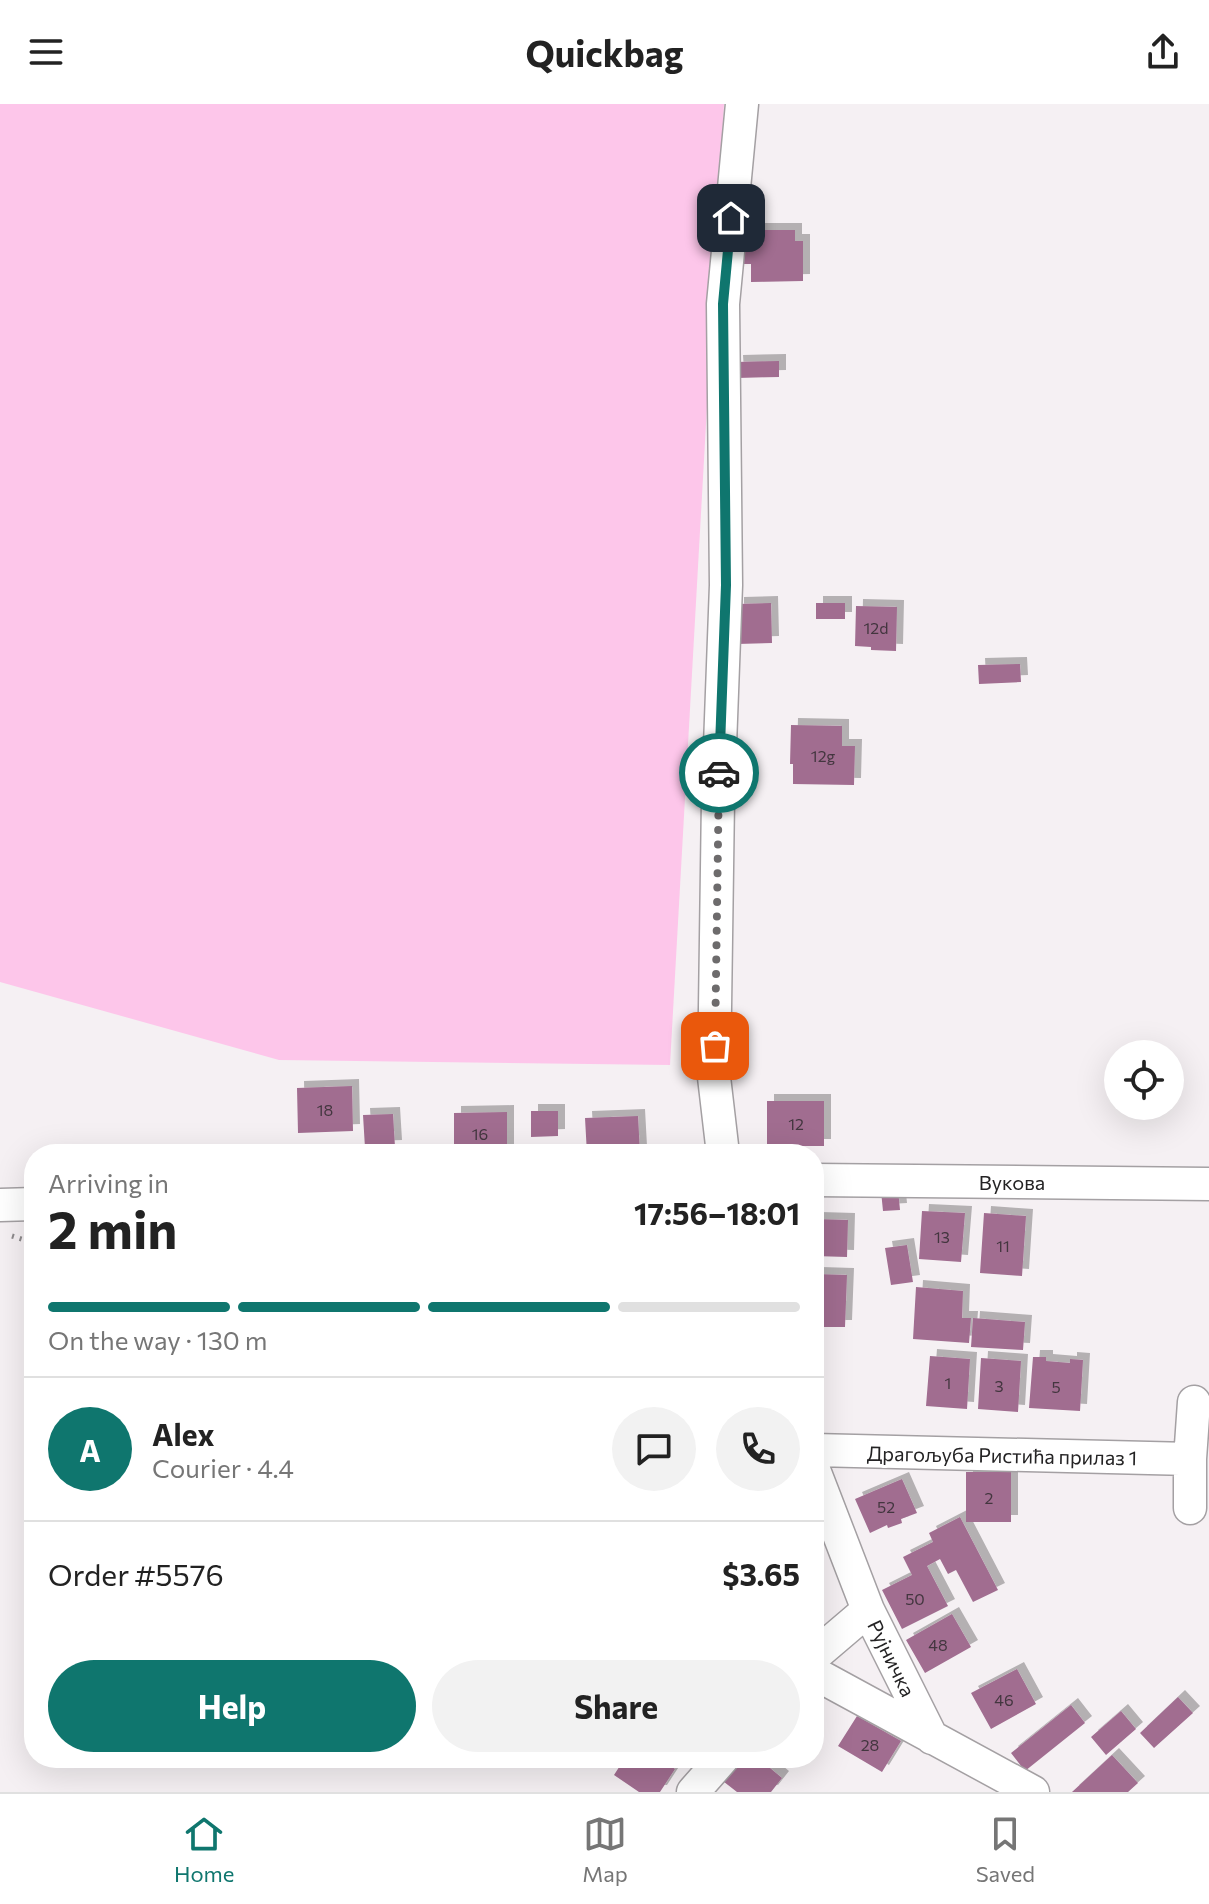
<!DOCTYPE html>
<meta charset="utf-8">
<style>
:root{--surface:#fff;--page:#f2f2f2;--text:#222;--muted:#767676;--line:#e0e0e0;--accent:#0f766e}
body{margin:0;font-family:Commissioner,sans-serif;background:var(--page);color:var(--text);height:100vh;display:flex;flex-direction:column;font-size:30px;white-space:nowrap}
*{box-sizing:border-box;margin:0}
p{font-size:26px;color:var(--muted)}
.icon{flex:none;width:44px;height:44px;fill:none;stroke:currentColor;stroke-width:2;stroke-linecap:round;stroke-linejoin:round}
.map{position:relative;flex:1;overflow:hidden}
.panel{position:absolute;left:24px;top:1040px;width:800px;height:624px;display:flex;flex-direction:column;background:var(--surface);border-radius:32px;box-shadow:0 8px 32px #0002}
.panel>*{flex:none}
.tools{position:absolute;left:1104px;top:936px;display:grid;gap:16px}
.tools a{display:grid;place-items:center;width:80px;height:80px;border-radius:50%;background:var(--surface);box-shadow:0 8px 32px #0002;font-size:40px}
.pin{position:absolute;display:grid;place-items:center;width:68px;height:68px;color:#fff;margin:-34px;border-radius:16px;box-shadow:0 4px 12px #0006}
.courier{position:absolute;display:grid;place-items:center;width:80px;height:80px;margin:-40px;border:6px solid #0f766e;border-radius:50%;background:#fff;color:#222;box-shadow:0 2px 10px #0007}
.head em{font-style:normal;font-weight:700}
.head div{display:flex;flex-direction:column-reverse}
.head{display:flex;align-items:center;justify-content:space-between;height:136px;padding:0 24px}
h1{font-size:52px;font-weight:700;line-height:60px}
.bar{display:grid;grid-template-columns:repeat(4,1fr);gap:12px 8px;align-content:center;height:96px;padding:0 24px}
.bar i{height:10px;border-radius:6px;background:var(--line)}
.bar .on{background:var(--accent)}
.bar p{grid-column:span 4}
.line{display:flex;align-items:center;gap:20px;padding:0 24px;border-top:2px solid var(--line)}
.line div{flex:1}
.round{display:grid;place-items:center;flex:none;width:84px;height:84px;border-radius:42px;background:var(--page)}
.primary-button{display:flex;gap:16px;margin-top:auto;padding:16px 24px}
.primary-button a{flex:1;height:92px;border-radius:48px;background:var(--accent);color:#fff;font-size:32px;font-weight:700;line-height:92px;text-align:center}
.primary-button a+a{background:var(--page);color:var(--text)}
header{display:flex;justify-content:space-between;align-items:center;height:104px;padding:0 24px;background:var(--surface);font-size:36px;font-weight:700}
.menu{display:flex;justify-content:space-around;align-items:center;height:112px;border-top:2px solid var(--line);background:var(--surface);font-size:22px;color:var(--muted)}
.menu a{display:grid;justify-items:center;gap:4px}
.menu .on{color:var(--accent)}
.map>svg:first-child{display:block}
.green{fill:#fdc6ea}
.building{fill:#a16d90;filter:url(#shadow)}
.lines{fill:none;stroke-linecap:round;stroke-linejoin:round}
.minor-casing{stroke:#a4a0a3;stroke-width:35}
.path{stroke:#8d8a8c;stroke-width:5;stroke-dasharray:2 6;stroke-linecap:butt}
.minor{stroke:#fff;stroke-width:32}
.done{stroke:#6d6b6c;stroke-width:8;stroke-dasharray:0 14.4}
.route{stroke:#0f766e;stroke-width:10}
.labels{text-anchor:middle;dominant-baseline:central;stroke-width:6;stroke-linejoin:round;paint-order:stroke}
.number-label{font-size:16px;fill:#43363f}
.street-label{font-size:20px;fill:#242324;stroke:#fff}
</style>
<header><svg class="icon" aria-label="menu" viewBox="0 0 24 24"><path d="M4 6h16M4 12h16M4 18h16"/></svg>Quickbag<svg class="icon" aria-label="share" viewBox="0 0 24 24"><path d="M12 15V3M7 8l5-5 5 5M5 13v7h14v-7"/></svg></header>
<div class="map">
<svg width="1209" height="1688" viewBox="0 0 1209 1688">
<defs>
<filter id="shadow"><feDropShadow dx="7" dy="-7" stdDeviation="0" flood-color="#0004"/></filter>
</defs>
<rect width="100%" height="100%" fill="#f5f0f3"/>
<path class="green" d="M0,0H724L670,961L279,956L0,878Z"/>
<path class="building" d="M741,126H795V137H803V177L751,178V160H732Z
M779,257V273L737,274L736,258Z
M771,499L772,539L737,540V500Z
M816,499H845V515H816Z
M856,502L897,503L896,547L871,546V543L855,542Z
M1020,560L1021,578L979,580L978,561Z
M791,621L842,622V642H855L854,681L793,680V660H790Z
M352,982L353,1027L298,1029L297,984Z
M767,997H824V1042H767Z
M531,1007H558V1032L531,1033Z
M507,1008V1050H454V1009Z
M393,1010L395,1043L365,1044L363,1011Z
M638,1012L640,1049L587,1050L585,1014Z
M898,1085L900,1106L883,1107L881,1087Z
M922,1107L965,1109L961,1158L919,1155Z
M984,1109L1026,1112L1022,1172L980,1169Z
M814,1115L848,1116L847,1153L814,1152Z
M907,1141L913,1178L891,1181L885,1144Z
M814,1170L847,1171L845,1223H814Z
M916,1183L963,1187L962,1214H971L969,1239L913,1235Z
M973,1214L1025,1218L1023,1246L971,1243Z
M930,1252L970,1255L967,1305L926,1302Z
M1033,1253H1046V1257L1070,1259V1255L1083,1256L1080,1307L1029,1304Z
M981,1254L1021,1257L1018,1308L978,1305Z
M966,1368H1011V1418H966Z
M902,1375L917,1409L901,1415L902,1419L888,1424L887,1421L870,1429L855,1395Z
M960,1413L998,1486L973,1498L956,1466L948,1470L940,1455L927,1462L948,1502L902,1525L882,1486L912,1471L903,1453L933,1438L929,1429Z
M952,1510L971,1543L925,1569L906,1536Z
M1017,1565L1036,1600L991,1625L971,1589Z
M1178,1593L1193,1609L1154,1644L1140,1629Z
M1071,1601L1085,1619L1025,1667L1011,1649Z
M1121,1607L1136,1625L1106,1651L1091,1633Z
M857,1612L901,1637L882,1668L838,1642Z
M1112,1651L1138,1679L1128,1688H1072Z
M625,1654H659L675,1665L660,1688H639L614,1671Z
M736,1654H758L782,1674L771,1688H737L719,1674Z"/>
<g class="lines">
<defs>
<path id="minor" d="M723,1050L714,973L718,695L726,481L723,200L742,0
M814,1076L1209,1080
M0,1101L34,1100
M814,1346L1190,1355
M814,1366L868,1506L932,1634
M1190,1404V1355L1194,1298
M814,1552L868,1506
M814,1569L1033,1688
M693,1688L723,1654"/>
</defs>
<use href="#minor" class="minor-casing"/>
<path class="path" d="M12,1132L34,1139"/>
<use href="#minor" class="minor"/>
</g>
<g class="lines">
<path class="done" d="M715,942L719,669"/>
<path class="route" d="M719,669L726,481L723,200L731,114"/>
</g>
<g class="labels">
<g class="number-label">
<text x="876" y="523">12d</text>
<text x="823" y="651">12g</text>
<text x="325" y="1005">18</text>
<text x="796" y="1019">12</text>
<text x="480" y="1029">16</text>
<text x="942" y="1132">13</text>
<text x="1003" y="1141">11</text>
<text x="948" y="1278">1</text>
<text x="999" y="1281">3</text>
<text x="1056" y="1282">5</text>
<text x="989" y="1393">2</text>
<text x="886" y="1402">52</text>
<text x="915" y="1494">50</text>
<text x="938" y="1540">48</text>
<text x="1004" y="1595">46</text>
<text x="870" y="1640">28</text>
</g>
<g class="street-label">
<text x="1012" y="1078">Вукова</text>
<text transform="translate(1002 1351) rotate(1)">Драгољуба Ристића прилаз 1</text>
<text transform="translate(892 1554) rotate(64)">Рујничка</text>
</g>
</g>
</svg>
<div class="tools">
<a><svg class="icon" aria-label="locate" viewBox="0 0 24 24"><circle cx="12" cy="12" r="6"/><path d="M12 2v4M12 18v4M2 12h4M18 12h4"/></svg></a>
</div>
<div class="pin" style="left:715px;top:942px;background:#ea580c"><svg class="icon" aria-label="bag" viewBox="0 0 24 24"><path d="M5 8h14l-1 12H6zM9 8a3 3 0 0 1 6 0"/></svg></div>
<div class="pin" style="left:731px;top:114px;background:#1f2937"><svg class="icon" aria-label="home" viewBox="0 0 24 24"><path d="M3 11l9-7 9 7M6 9v11h12V9"/></svg></div>
<div class="courier" style="left:719px;top:669px"><svg class="icon" aria-label="car" viewBox="0 0 24 24"><path d="M5 17H2v-5l4-1 3-4h7l3 4 3 1v5h-3M9 17h6M6 11h13"/><circle cx="7" cy="17" r="2"/><circle cx="17" cy="17" r="2"/></svg></div>
<section class="panel">
<div class="head"><div><h1>2 min</h1><p>Arriving in</p></div><em>17:56–18:01</em></div>
<div class="bar"><i class="on"></i><i class="on"></i><i class="on"></i><i></i><p>On the way · 130 m</p></div>
<div class="line" style="height:144px"><b class="round" style="background:var(--accent);color:#fff">A</b><div><b>Alex</b><p>Courier · 4.4</p></div><a class="round"><svg class="icon" aria-label="chat" viewBox="0 0 24 24"><path d="M4 5h16v11H9l-5 4z"/></svg></a><a class="round"><svg class="icon" aria-label="phone" viewBox="0 0 24 24"><path d="M5 4h4l2 5-3 2q2 4 5 5l2-3 5 2v4C11 20 4 13 5 4z"/></svg></a></div>
<div class="line" style="height:104px"><div>Order #5576</div><b>$3.65</b></div>
<div class="primary-button"><a>Help</a><a>Share</a></div>
</section>
</div>
<nav class="menu">
<a class="on"><svg class="icon" aria-label="home" viewBox="0 0 24 24"><path d="M3 11l9-7 9 7M6 9v11h12V9"/></svg>Home</a>
<a><svg class="icon" aria-label="map" viewBox="0 0 24 24"><path d="M3 6l6-2 6 2 6-2v14l-6 2-6-2-6 2zM9 4v14M15 6v14"/></svg>Map</a>
<a><svg class="icon" aria-label="saved" viewBox="0 0 24 24"><path d="M7 4h10v16l-5-4-5 4z"/></svg>Saved</a>
</nav>
